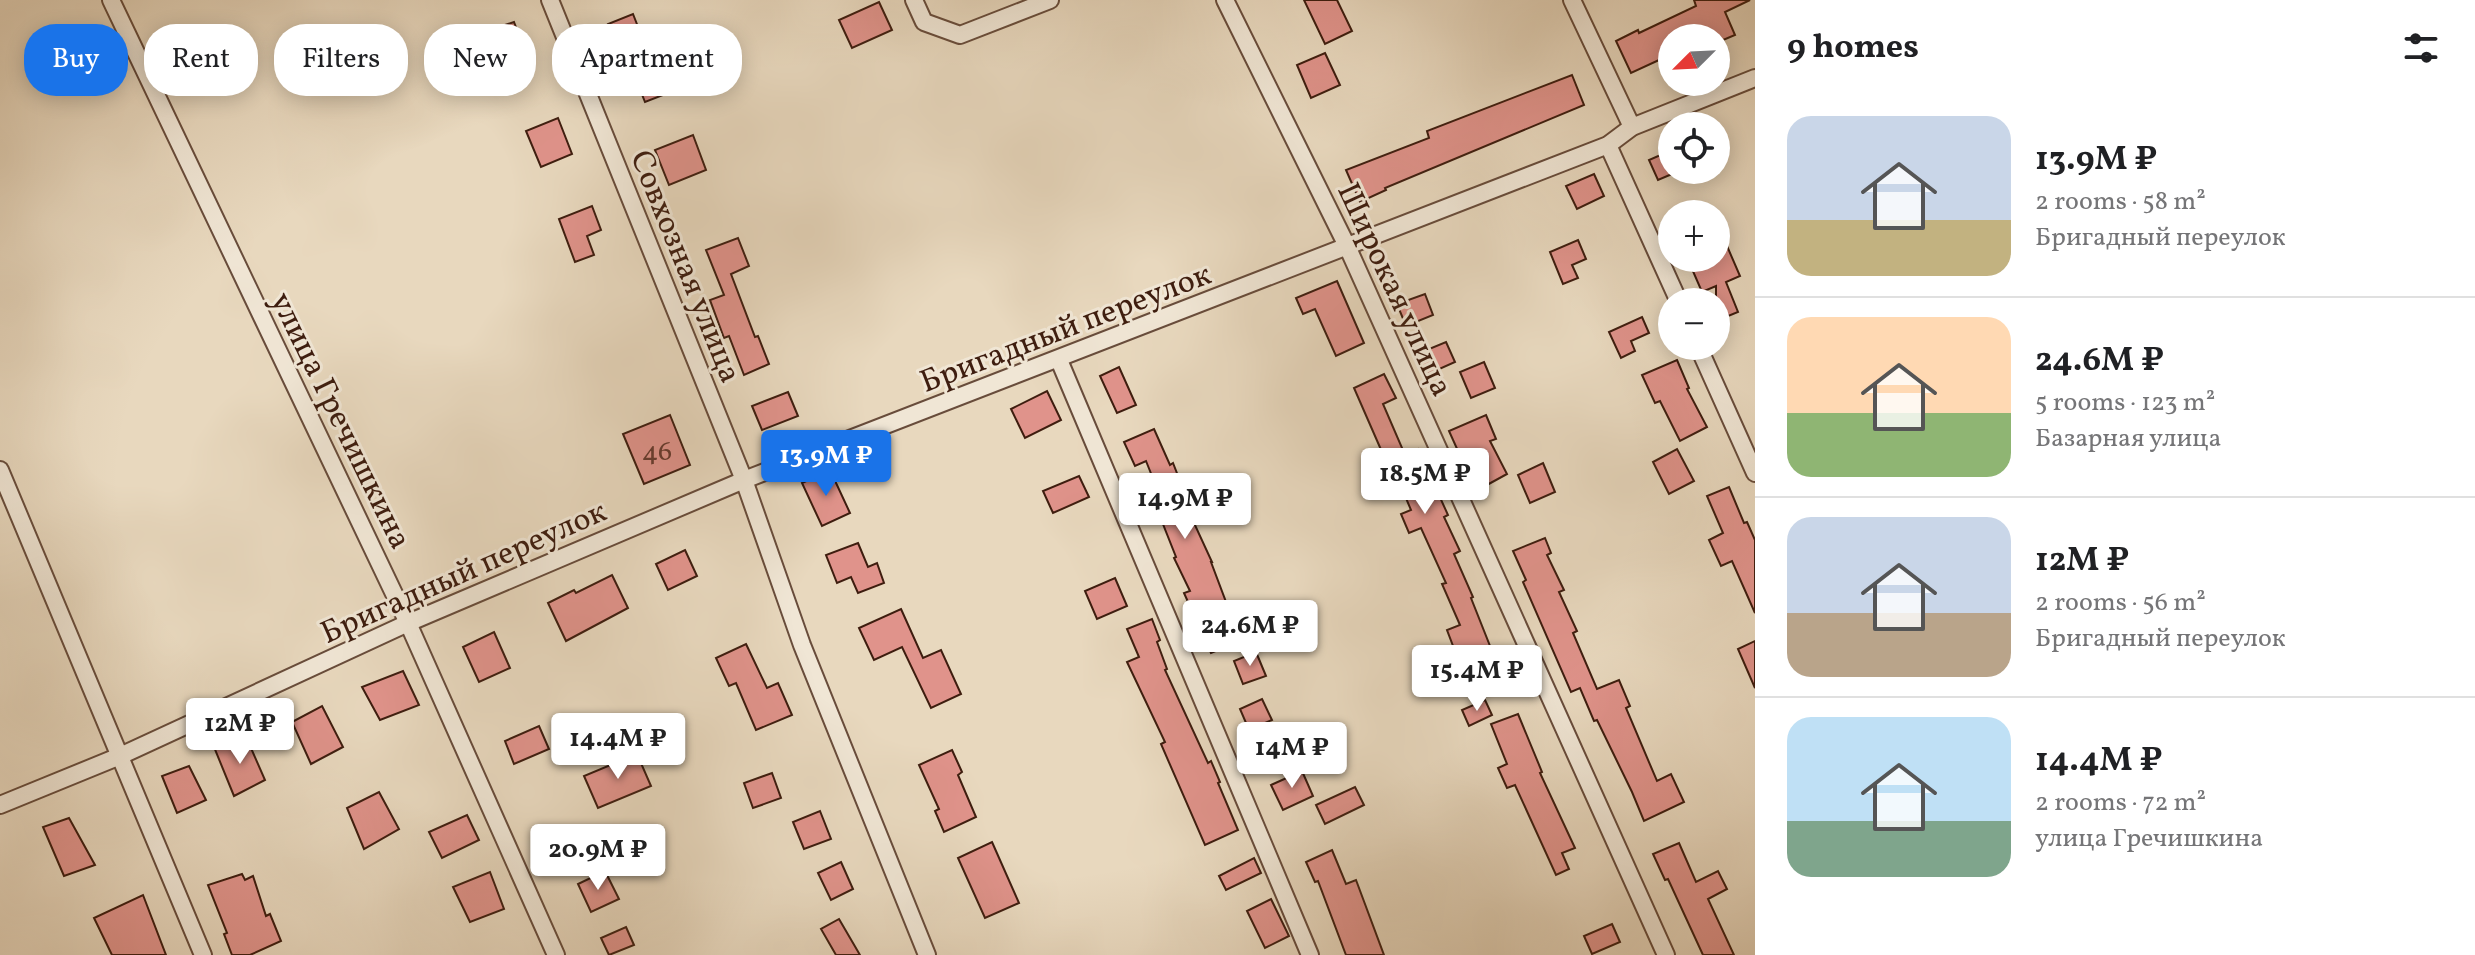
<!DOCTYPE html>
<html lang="en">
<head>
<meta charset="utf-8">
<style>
  :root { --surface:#fff; --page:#f2f2f2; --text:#202124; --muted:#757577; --line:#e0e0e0; --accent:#1a73e8 }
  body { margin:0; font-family:Vollkorn,serif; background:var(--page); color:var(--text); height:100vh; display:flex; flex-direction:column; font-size:30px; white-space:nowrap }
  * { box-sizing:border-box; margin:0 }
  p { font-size:26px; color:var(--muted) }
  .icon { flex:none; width:44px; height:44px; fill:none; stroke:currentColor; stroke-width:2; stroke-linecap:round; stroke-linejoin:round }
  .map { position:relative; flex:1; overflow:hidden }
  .panel { display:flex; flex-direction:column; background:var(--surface); width:720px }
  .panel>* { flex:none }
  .top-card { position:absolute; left:24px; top:24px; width:760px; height:72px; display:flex; gap:16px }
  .needle { width:52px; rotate:246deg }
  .controls { position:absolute; left:1658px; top:24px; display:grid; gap:16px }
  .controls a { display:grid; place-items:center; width:72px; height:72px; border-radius:50%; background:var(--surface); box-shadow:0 4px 20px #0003; font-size:40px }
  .price { position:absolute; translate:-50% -68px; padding:0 18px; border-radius:8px; background:#fff; color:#222; font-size:26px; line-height:52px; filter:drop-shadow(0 2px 4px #0008) }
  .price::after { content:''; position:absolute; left:50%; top:48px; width:24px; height:18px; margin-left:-12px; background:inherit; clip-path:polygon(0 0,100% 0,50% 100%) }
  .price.selected { background:var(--accent); color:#fff }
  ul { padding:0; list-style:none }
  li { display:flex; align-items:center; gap:24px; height:200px; padding:0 32px }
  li+li { border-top:2px solid var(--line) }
  li span { display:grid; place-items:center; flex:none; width:224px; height:160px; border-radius:24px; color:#555 }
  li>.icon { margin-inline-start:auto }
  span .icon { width:96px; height:96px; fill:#fffc; stroke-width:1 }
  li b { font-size:34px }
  h2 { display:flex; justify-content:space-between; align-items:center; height:96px; padding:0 32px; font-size:34px }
  .tag { padding:0 28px; border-radius:32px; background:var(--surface); box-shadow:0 4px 20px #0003; font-size:28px; line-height:72px }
  .tag.selected { background:var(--accent); color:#fff }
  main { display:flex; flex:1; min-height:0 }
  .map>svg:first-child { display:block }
  .building { fill:#e0938b; stroke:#3e1d0f; stroke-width:2 }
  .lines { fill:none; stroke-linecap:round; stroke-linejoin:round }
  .street-casing { stroke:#684c3b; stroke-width:20 }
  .street { stroke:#f0e6d5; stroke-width:16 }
  .labels { text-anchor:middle; stroke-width:6; stroke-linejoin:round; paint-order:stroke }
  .number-label { font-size:28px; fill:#663a2e }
  .street-label { font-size:32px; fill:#3e1d0f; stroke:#f0e6d5 }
</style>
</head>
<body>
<main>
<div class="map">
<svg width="1755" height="955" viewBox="0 0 1755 955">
  <rect width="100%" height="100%" fill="#e8d8be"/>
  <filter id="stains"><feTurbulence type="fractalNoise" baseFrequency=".0025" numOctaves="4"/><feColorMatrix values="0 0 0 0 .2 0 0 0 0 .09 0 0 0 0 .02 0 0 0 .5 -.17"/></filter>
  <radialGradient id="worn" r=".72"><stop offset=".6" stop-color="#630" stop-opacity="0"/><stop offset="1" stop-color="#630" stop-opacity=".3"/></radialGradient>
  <g class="building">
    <path d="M1304,0h33l15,31 -27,13z"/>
    <path d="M1694,0h56l-25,12 10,23 -19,8v-5h-44v16l-41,19 -15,-32 22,-11 1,3 57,-27z"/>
    <path d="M879,2l13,28 -40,18 -13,-28z"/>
    <path d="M633,14l18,46 12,-5 13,35 -31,12 -23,-58 -6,3 -8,-23z"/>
    <path d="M514,22l7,18 -22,7 -6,-18z"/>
    <path d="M1325,53l15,32 -29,13 -14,-33z"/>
    <path d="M1572,75l12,30 -199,83 1,2 -26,12 -14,-32 83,-32 -2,-7z"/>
    <path d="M558,118l14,36 -31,13 -15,-36z"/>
    <path d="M693,135l13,35 -37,15 -14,-35z"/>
    <path d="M1672,150v24l-14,6 -9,-20z"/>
    <path d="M1594,174l10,22 -27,13 -11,-23z"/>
    <path d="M592,206l9,24 -14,6 7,19 -19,7 -16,-43z"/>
    <path d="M738,238l11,28 -18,8 24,63 3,-1 11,28 -25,11 -15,-39 -5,2 -14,-38 14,-5 -18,-45z"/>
    <path d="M1578,240l8,19 -14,6 6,13 -15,6 -13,-32z"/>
    <path d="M1727,246l13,30 -14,6 12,30 -22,9v-35l-14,6 -13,-30 11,-4h16v-7z"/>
    <path d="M1337,281l27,62 -28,13 -21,-47 -12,5 -7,-16z"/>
    <path d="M1425,294l8,21 -27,11 -9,-22z"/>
    <path d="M1642,317l7,16 -18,8 4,10 -14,7 -12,-26z"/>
    <path d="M1446,342l9,20 -29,13 -9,-21z"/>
    <path d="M1677,360l12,28 -2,1 20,38 -27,14 -20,-40 -5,2 -13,-28z"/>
    <path d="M1484,362l11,26 -24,10 -11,-26z"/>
    <path d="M1119,367l17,38 -19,8 -17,-37z"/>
    <path d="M1384,374l12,24 -13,6 22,51 13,-6 30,66 -4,2 16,34 -6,3 19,43 -2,1 19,48 -32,13 -11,-29 13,-5 -18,-41 4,-1 -25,-55 -12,5 -8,-19 10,-4 -25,-59 -4,1 -28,-64z"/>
    <path d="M1047,391l14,29 -36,18 -14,-29z"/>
    <path d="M788,392l10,24 -36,14 -10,-24z"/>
    <path d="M670,415l20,50 -46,19 -21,-50z"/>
    <path d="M1486,415l10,24 -6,2 17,33 -31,17 -27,-60z"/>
    <path d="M1154,429l16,36 3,-2 23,59 -2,1 18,39h-1l15,40 -9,3 16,39 -22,9 -27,-60 6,-2 -16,-33 2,-1 -17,-43 7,-3 -20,-50 -11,5 -11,-24z"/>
    <path d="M1677,449l17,32 -25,13 -16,-32z"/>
    <path d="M1543,463l12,29 -25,11 -12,-28z"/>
    <path d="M830,470l20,43 -28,13 -20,-43z"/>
    <path d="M1079,476l10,21 -36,16 -10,-22z"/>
    <path d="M1729,487l15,36 3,-1 8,18v73l-23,-52 -11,5 -12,-26 14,-7 -16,-37z"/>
    <path d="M1545,538l6,15 -4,2 17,35 -5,2 18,39 -4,2 24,56 22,-9 11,26 -4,2 31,73 14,-7 13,28 -40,19 -12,-29 -35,-72 -3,1 -14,-33 -9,4 -48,-110 3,-2 -13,-29z"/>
    <path d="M858,543l10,24 9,-4 7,20 -26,10 -7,-16 -14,6 -11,-28z"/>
    <path d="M685,550l12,26 -29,14 -12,-26z"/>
    <path d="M612,575l16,33 -62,33 -18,-38 26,-13 2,3z"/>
    <path d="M1115,578l12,28 -30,13 -12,-28z"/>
    <path d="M901,609l22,49 18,-8 20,44 -30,14 -29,-61 -28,13 -15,-32z"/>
    <path d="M1152,619l8,21 -3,2 10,27 -2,1 43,93 3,-2 9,21 -2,1 20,47 -33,15 -44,-101 4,-2 -38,-80 12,-5 -12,-28z"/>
    <path d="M494,632l16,36 -31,14 -16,-35z"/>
    <path d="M1755,641v47l-17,-39z"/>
    <path d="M746,644l21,44 11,-5 14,32 -36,15 -20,-47 -7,3 -13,-28z"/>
    <path d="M1256,652l10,24 -23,8 -9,-23z"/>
    <path d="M403,671l16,34 -39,15 -18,-33z"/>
    <path d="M1262,699l10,21 -23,10 -9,-21z"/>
    <path d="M1485,700l7,15 -23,11 -7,-16z"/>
    <path d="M322,706l21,41 -32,17 -19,-42z"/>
    <path d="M1518,714l24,58 -2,1 35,75 -13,5 7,16 -13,6 -41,-90 -8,3 -9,-20 9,-4 -16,-40z"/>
    <path d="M1297,724l11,25 -25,11 -11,-25z"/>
    <path d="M539,726l10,23 -35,15 -9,-23z"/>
    <path d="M247,739l18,41 -31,16 -20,-49z"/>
    <path d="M952,750l10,22 -4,3 18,42 -32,15 -9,-21 4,-2 -20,-44z"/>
    <path d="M637,754l14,32 -53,22 -14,-32z"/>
    <path d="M189,766l17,34 -29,13 -15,-37z"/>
    <path d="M1302,771l11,25 -30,14 -12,-25z"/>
    <path d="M772,773l9,25 -28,10 -9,-25z"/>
    <path d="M1355,787l9,18 -39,19 -9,-19z"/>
    <path d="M379,792l20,37 -35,20 -17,-41z"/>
    <path d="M820,811l11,28 -27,10 -11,-27z"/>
    <path d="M467,815l12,25 -37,18 -13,-26z"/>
    <path d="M69,818l26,47 -31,11 -21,-49z"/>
    <path d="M992,842l27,61 -34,15 -27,-60z"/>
    <path d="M1679,843l17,39 22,-11 9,18 -19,10 26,56h-31l-35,-76 -3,1 -12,-26z"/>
    <path d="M1332,850l14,34 10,-4 28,75h-38l-28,-74 -3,1 -9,-20z"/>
    <path d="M1254,858l7,15 -35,17 -7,-14z"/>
    <path d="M841,862l12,27 -22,11 -13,-27z"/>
    <path d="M605,871l14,28 -28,13 -13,-28z"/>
    <path d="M490,872l14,37 -34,13 -17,-35z"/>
    <path d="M242,874l3,6 8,-4 13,40 4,-2 11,27 -31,14h-18l-8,-21 3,-1 -19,-48z"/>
    <path d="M143,895l23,60h-54l-18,-37z"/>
    <path d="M1271,899l18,37 -24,12 -18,-37z"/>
    <path d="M839,919l21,36h-24l-15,-26z"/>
    <path d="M1612,924l8,18 -28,12 -8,-18z"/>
    <path d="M626,927l8,18 -25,10 -8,-17z"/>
  </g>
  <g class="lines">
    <g class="street-casing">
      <g id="street">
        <path d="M111,0l297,623 148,332"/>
        <path d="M550,0l194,480 58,165 125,310"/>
        <path d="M914,0l10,22 36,13 90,-35"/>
        <path d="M1225,0l122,246 319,709"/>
        <path d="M1572,0l60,127"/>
        <path d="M1608,145l71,157"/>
        <path d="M1698,346l57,127"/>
        <path d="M1059,360l251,595"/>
        <path d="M0,470l203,485"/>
        <path d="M0,805l120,-49 288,-133 336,-143 864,-335 24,-18 123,-49"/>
      </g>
    </g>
    <use href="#street" class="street"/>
  </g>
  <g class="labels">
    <g class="number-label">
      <text x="657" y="460">46</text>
    </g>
    <g class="street-label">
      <text transform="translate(687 266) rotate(68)" y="11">Совхозная улица</text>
      <text transform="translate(1396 289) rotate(65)" y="11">Широкая улица</text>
      <text transform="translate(1065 327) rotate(-21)" y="11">Бригадный переулок</text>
      <text transform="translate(342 420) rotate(64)" y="11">улица Гречишкина</text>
      <text transform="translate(463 571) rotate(-24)" y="11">Бригадный переулок</text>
    </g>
  </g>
  <rect width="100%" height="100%" filter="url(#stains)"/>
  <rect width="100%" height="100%" fill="url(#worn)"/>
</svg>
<div class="controls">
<a><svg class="needle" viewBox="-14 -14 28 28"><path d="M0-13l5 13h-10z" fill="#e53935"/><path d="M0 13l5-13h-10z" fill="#757577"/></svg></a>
<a><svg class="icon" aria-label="locate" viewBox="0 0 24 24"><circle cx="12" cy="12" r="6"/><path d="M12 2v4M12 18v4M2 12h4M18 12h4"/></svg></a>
<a>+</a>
<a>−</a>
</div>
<b class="price selected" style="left:826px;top:498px">13.9M ₽</b>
<b class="price" style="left:1425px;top:516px">18.5M ₽</b>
<b class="price" style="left:1185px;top:541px">14.9M ₽</b>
<b class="price" style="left:1250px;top:668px">24.6M ₽</b>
<b class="price" style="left:1477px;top:713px">15.4M ₽</b>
<b class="price" style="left:240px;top:766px">12M ₽</b>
<b class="price" style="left:618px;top:781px">14.4M ₽</b>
<b class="price" style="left:1292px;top:790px">14M ₽</b>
<b class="price" style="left:598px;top:892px">20.9M ₽</b>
<div class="top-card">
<a class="tag selected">Buy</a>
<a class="tag">Rent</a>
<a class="tag">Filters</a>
<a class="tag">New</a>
<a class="tag">Apartment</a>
</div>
</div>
<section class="panel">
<h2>9 homes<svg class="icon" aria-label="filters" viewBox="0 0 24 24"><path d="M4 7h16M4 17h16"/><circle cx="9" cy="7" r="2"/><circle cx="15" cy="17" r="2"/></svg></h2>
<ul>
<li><span style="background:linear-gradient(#c9d6e8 65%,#c2b280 0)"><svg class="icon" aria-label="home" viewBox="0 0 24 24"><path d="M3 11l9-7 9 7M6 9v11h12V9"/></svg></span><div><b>13.9M ₽</b><p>2 rooms · 58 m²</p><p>Бригадный переулок</p></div></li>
<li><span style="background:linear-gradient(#ffd9b3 60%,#8fb573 0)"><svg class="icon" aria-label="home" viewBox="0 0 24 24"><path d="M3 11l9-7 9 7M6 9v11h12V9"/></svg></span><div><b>24.6M ₽</b><p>5 rooms · 123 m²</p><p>Базарная улица</p></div></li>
<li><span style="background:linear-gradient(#c9d6e8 60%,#b9a48a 0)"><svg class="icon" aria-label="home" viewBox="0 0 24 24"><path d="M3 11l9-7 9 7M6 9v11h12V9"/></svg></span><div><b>12M ₽</b><p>2 rooms · 56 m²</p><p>Бригадный переулок</p></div></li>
<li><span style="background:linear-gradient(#bfe0f5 65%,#7fa58c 0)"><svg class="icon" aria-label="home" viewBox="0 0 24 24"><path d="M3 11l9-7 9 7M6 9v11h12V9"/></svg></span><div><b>14.4M ₽</b><p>2 rooms · 72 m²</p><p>улица Гречишкина</p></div></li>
</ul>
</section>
</main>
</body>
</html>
